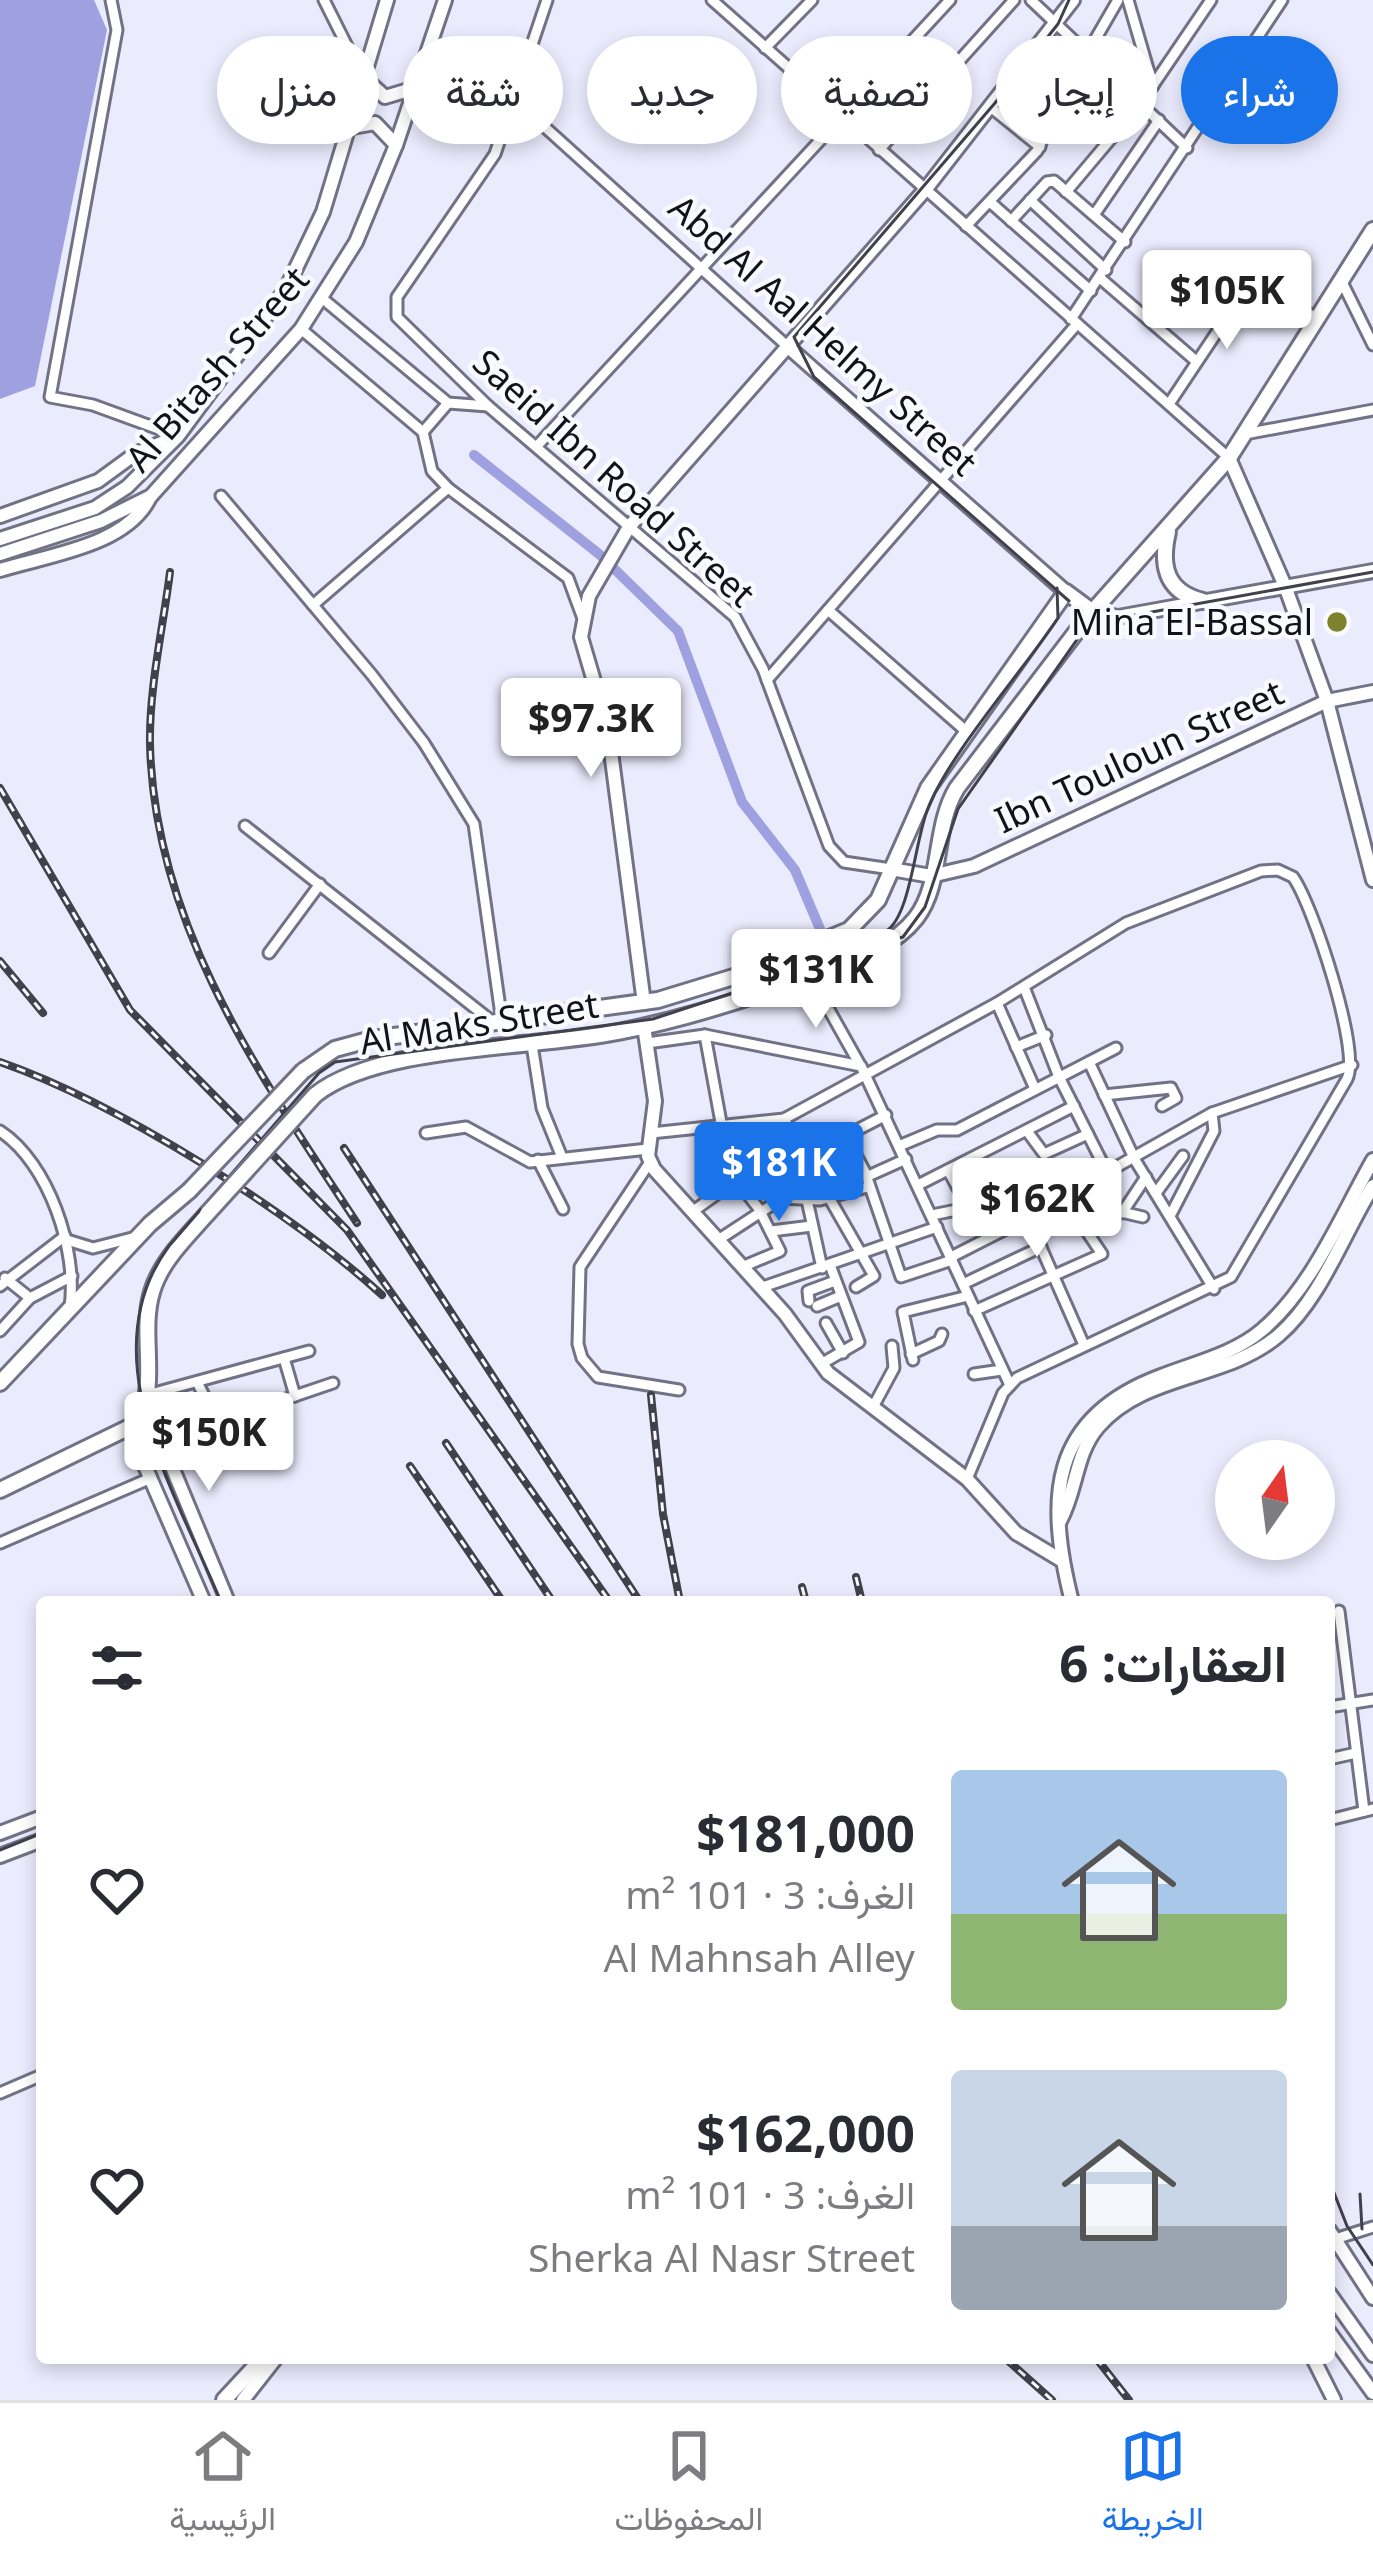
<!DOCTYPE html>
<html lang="ar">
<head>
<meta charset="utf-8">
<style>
  :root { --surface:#fff; --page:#f7f7f7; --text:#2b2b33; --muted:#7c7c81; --line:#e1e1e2; --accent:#1a73e8 }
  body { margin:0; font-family:"Noto Sans",Vazirmatn,sans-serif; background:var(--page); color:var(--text); direction:rtl; height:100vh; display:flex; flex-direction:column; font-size:45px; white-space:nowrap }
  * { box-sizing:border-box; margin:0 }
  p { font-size:39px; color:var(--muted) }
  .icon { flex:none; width:66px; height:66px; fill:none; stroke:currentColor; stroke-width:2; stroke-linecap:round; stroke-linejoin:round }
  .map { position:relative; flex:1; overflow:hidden; direction:ltr }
  .sheet { position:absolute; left:36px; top:1596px; width:1299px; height:768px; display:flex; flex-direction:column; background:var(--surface); border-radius:12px; box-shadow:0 6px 18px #0003; direction:rtl }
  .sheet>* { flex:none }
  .top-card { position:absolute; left:36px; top:36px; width:1302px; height:108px; direction:rtl; display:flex; gap:24px }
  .needle { width:78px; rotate:14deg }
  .buttons { position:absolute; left:1215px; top:1440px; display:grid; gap:24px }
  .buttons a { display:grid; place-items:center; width:120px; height:120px; border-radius:50%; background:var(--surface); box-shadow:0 6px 18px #0003; font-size:60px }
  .price { position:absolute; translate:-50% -102px; padding:0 27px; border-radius:12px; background:#fff; color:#222; font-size:39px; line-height:78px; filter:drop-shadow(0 3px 6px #0008) }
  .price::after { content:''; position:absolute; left:50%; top:72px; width:36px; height:27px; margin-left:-18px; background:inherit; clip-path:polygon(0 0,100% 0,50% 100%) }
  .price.on { background:var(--accent); color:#fff }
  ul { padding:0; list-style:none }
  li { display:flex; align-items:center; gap:36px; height:300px; padding:0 48px }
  li span { display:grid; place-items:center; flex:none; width:336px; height:240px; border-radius:12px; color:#555 }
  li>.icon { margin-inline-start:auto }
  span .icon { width:144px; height:144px; fill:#fffc; stroke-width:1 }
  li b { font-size:51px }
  h2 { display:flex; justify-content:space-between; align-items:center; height:144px; padding:0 48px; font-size:51px }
  .chip { padding:0 42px; border-radius:54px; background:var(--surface); box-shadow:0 6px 18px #0003; font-size:42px; line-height:108px }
  .chip.on { background:var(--accent); color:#fff }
  .tabs { display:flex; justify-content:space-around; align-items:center; height:168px; border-top:3px solid var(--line); background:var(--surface); font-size:33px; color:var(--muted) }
  .tabs a { display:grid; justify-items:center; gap:6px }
  .tabs .on { color:var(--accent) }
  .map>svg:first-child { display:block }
  .water { fill:#9fa0df }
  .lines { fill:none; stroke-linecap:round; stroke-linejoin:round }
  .canal { stroke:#9fa0df; stroke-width:10 }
  .street-casing { stroke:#717285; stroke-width:15 }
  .secondary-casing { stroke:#717285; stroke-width:18 }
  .primary-casing { stroke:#717285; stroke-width:20 }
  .street { stroke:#fff; stroke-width:9 }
  .secondary { stroke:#fff; stroke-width:12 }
  .primary { stroke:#fff; stroke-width:14 }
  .tram { stroke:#41414c; stroke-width:3 }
  .rail-casing { stroke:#41414c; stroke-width:8 }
  .rail { stroke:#f9fafe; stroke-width:3; stroke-dasharray:9; stroke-linecap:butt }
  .primary-bridge-casing { stroke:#717285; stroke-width:20; stroke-linecap:butt }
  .primary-bridge { stroke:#fff; stroke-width:14 }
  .poi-dot { fill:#7e822c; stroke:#f9fafe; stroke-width:4.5 }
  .labels { text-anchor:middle; stroke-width:9; stroke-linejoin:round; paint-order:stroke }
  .street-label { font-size:36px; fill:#12121a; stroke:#f9fafe }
  .poi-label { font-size:36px; fill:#12121a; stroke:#f9fafe; text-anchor:end }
</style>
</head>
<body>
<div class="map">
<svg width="1373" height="2400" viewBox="0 0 1373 2400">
  <rect width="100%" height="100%" fill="#eaebfd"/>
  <path class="water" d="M0,0h94l13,30 -72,356 -35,13z"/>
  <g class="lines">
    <path class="canal" d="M474,455l125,99 79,77 64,171 53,68 50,118"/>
    <g class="street-casing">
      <g id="street">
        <path d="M111,0l6,30 -67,367 43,8 85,31"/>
        <path d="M324,0l38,76"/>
        <path d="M547,0l-52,154 -98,143v20l91,89 247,211 28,52 66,177 15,16 47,7"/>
        <path d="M712,0l517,458"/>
        <path d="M1031,0l156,148"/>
        <path d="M1128,0l25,86"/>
        <path d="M765,48l47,-48"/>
        <path d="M1088,52l30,-52"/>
        <path d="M516,101l270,244"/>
        <path d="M993,109l47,38"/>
        <path d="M879,150l135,-150"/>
        <path d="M1066,192l75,-89 70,-103"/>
        <path d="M1030,200l76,70"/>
        <path d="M990,202l101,89"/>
        <path d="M1094,215l65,-95"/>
        <path d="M1011,221l36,-39 7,-1 71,61"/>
        <path d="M966,226l71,-75 11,-23 53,-64"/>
        <path d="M1100,278l96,83"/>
        <path d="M1341,280l32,65"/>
        <path d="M323,299l125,104 40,3"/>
        <path d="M1071,319l211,-319"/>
        <path d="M301,329l122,103 9,39 16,17 120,90 14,38"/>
        <path d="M1169,404l84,-126 63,40"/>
        <path d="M423,432l25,-29"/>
        <path d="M1245,434l128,-24"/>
        <path d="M537,446l413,-446"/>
        <path d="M221,496l151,179 52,68 50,81 28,198"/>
        <path d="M313,605l135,-117"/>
        <path d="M828,610l139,122"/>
        <path d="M767,680l310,-356"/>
        <path d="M245,826l249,197"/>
        <path d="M269,953l51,-69"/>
        <path d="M810,976l50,89"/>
        <path d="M1024,987l35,90 49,97"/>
        <path d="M997,1003l38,86"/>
        <path d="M705,1035l17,93"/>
        <path d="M647,1043l58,-8 156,31 149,319"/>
        <path d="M532,1045l10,63 19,47"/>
        <path d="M1016,1047l30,-12"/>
        <path d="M1089,1062l46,98 79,129"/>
        <path d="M1104,1095l67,-7 5,10 -14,8"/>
        <path d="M784,1119l90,157 -18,11"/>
        <path d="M730,1127l-6,37 35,45 21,42 -38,16"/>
        <path d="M0,1131c49,32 78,120 70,176"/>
        <path d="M1027,1131l17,23 44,-20"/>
        <path d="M426,1133l40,-6 64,35 118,-13"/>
        <path d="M651,1133l133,-14 213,-116 129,-80 135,-52 17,-1 15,7c20,28 68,174 54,202l-116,198 -214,101 -14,15 -36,86"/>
        <path d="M846,1136l19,36 36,105 51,-17"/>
        <path d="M899,1146l38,-16h20l159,-82"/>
        <path d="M805,1157l81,-42"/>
        <path d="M538,1160l25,49"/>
        <path d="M650,1162l-70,105 -2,77 4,14 16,19 81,13"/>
        <path d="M948,1170l20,37"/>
        <path d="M866,1177l40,-18"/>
        <path d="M918,1185l156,-79"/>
        <path d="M1156,1193l27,-37"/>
        <path d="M781,1198l39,2 47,-13"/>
        <path d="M807,1200l15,68"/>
        <path d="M692,1212l43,-31"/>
        <path d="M1122,1213l24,-36"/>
        <path d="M932,1215l154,-31 126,-71 140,-48"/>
        <path d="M1170,1216l44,-85 -2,-18"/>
        <path d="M1028,1218l56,127"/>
        <path d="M771,1231l41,-5"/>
        <path d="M67,1240l26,8 39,-10"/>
        <path d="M718,1240l98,-64"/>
        <path d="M951,1257l114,-58 14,-13 38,25 26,6"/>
        <path d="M5,1278l25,20"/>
        <path d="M963,1284l78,-37"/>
        <path d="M0,1286l65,-50"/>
        <path d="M760,1288l177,-61"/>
        <path d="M809,1301l-1,-10 27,-10"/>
        <path d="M817,1306l24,-10"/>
        <path d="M974,1311l128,-57 -37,-55"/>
        <path d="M826,1323l17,30"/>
        <path d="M0,1331l30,-33 42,-22"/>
        <path d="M911,1354l28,-13 3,-7"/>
        <path d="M284,1358l11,38"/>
        <path d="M913,1360l-10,-48 65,-16"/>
        <path d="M821,1364l38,-22 -29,-77"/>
        <path d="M974,1374l28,-4"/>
        <path d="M197,1382l31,60"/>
        <path d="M147,1395l162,-44"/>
        <path d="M873,1407l21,-39 -2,-22"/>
        <path d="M218,1422l115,-39"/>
        <path d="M0,1543l151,-65"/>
        <path d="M1339,1611l25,200"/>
        <path d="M1329,1707l44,-7"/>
        <path d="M1329,1759l27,-6"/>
        <path d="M1329,1820l44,-11"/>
        <path d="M0,2093l42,-18"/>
        <path d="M1335,2239l38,-12"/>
      </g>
    </g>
    <g class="secondary-casing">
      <g id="secondary">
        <path d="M362,76l23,21 30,-9"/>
        <path d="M347,128l28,-5 21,22"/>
        <path d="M786,345l280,247"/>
        <path d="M1229,458l56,128 42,115 46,179"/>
        <path d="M0,516l98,-35 37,-27 36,-15"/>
        <path d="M0,539l95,-31 32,-21 51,-51 108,-147 37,-77 64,-212"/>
        <path d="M0,554l101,-33 50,-25 150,-167 55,-87 40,-97 49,-145"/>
        <path d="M0,570c48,-15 127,-24 150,-73"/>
        <path d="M1093,612l25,5 255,-46"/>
        <path d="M891,869l40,7 43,-10 353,-165 46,-9"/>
        <path d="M644,1003l-36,-274 -27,-92 8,-41 40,-69 296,-337 148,-190"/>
        <path d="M644,1026l11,75 -7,55 6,13 131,145 43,59 139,106 49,54 45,27"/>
        <path d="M146,1404l82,198"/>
        <path d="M129,1429l75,173"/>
        <path d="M1060,1521c17,-31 15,-67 38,-94 46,-54 129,-47 181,-92 42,-36 65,-103 94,-149"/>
        <path d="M1072,1602c-26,-103 -24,-184 89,-226 33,-13 73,-22 101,-46 50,-42 79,-114 111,-170"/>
        <path d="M0,1833l42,-16"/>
        <path d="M0,1856l42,-16"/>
        <path d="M1329,2230l44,68"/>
        <path d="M1329,2293l44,62"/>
        <path d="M1329,2332l44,61"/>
        <path d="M1313,2358l21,42"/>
        <path d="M243,2400l33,-42"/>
      </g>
    </g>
    <g class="primary-casing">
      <g id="primary">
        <path d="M1168,532c-8,34 -2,60 35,69"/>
        <path d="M303,1071l32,-22 37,-10 286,-39 82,-25 109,-45 29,-30 50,-112 138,-196 27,20"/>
        <path d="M315,1095c64,-51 219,-46 303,-63 67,-13 130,-33 194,-57 36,-14 79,-25 104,-57 27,-35 17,-91 41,-130l129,-169 143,-161 144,-228"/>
        <path d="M0,1383l150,-159 39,-33"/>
        <path d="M0,1490l136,-66c24,-37 3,-89 16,-132 9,-31 34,-54 55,-78"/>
        <path d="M224,2400l39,-42"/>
      </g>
    </g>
    <use href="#street" class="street"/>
    <use href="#secondary" class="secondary"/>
    <use href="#primary" class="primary"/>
    <g class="tram">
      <path d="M1069,0l-11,24 -63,79 -201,234 20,40 255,224"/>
      <path d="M886,931c24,-14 29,-89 41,-120 20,-55 96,-140 131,-193l-1,-30"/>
      <path d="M221,1602c-44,-107 -133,-247 -52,-356l150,-173 16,-11 318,-43 250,-82 22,-30 33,-98 125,-178 19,-10 271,-49"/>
      <path d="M0,1850l42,-17"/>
      <path d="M1329,2180l18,46 26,39"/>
      <path d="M1360,2194l2,35"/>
    </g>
    <g class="rail-casing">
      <g id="rail">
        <path d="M170,572c-7,56 -21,116 -20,172 4,182 111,333 207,479"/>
        <path d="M0,788l130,222 217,220 263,372"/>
        <path d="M0,961l43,52"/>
        <path d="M0,1062c116,40 291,150 382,233"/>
        <path d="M344,1148l296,454"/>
        <path d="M651,1395l12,119 17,88"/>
        <path d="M446,1443l107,159"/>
        <path d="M410,1466l93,136"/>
        <path d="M856,1577l6,25"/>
        <path d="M802,1587l4,15"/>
        <path d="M1005,2358l47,42"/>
        <path d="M1096,2358l33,42"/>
      </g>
    </g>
    <use href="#rail" class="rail"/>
    <g class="primary-bridge-casing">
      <g id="primary-bridge">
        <path d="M189,1191l114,-120"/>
        <path d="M207,1214l108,-119"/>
      </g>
    </g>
    <use href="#primary-bridge" class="primary-bridge"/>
  </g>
  <circle class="poi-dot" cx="1337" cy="622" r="12"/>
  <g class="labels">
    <g class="street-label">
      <text transform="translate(823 335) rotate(42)" y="13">Abd Al Aal Helmy Street</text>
      <text transform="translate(217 369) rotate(-49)" y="13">Al Bitash Street</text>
      <text transform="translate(614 478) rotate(42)" y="13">Saeid Ibn Road Street</text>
      <text transform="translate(1139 756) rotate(-25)" y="13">Ibn Touloun Street</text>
      <text transform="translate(479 1023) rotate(-9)" y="13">Al Maks Street</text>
    </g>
    <g class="poi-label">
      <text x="1313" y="635">Mina El-Bassal</text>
    </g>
  </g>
</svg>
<div class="buttons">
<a><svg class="needle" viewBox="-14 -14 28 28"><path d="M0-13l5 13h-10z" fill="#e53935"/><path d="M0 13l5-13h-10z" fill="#7c7c81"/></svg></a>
</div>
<b class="price" style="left:1227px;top:352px">$105K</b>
<b class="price" style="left:591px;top:780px">$97.3K</b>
<b class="price" style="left:816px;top:1031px">$131K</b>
<b class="price on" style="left:779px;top:1224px">$181K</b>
<b class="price" style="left:1037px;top:1260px">$162K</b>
<b class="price" style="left:209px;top:1494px">$150K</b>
<div class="top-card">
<a class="chip on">شراء</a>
<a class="chip">إيجار</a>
<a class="chip">تصفية</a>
<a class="chip">جديد</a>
<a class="chip">شقة</a>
<a class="chip">منزل</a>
</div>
<section class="sheet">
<h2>العقارات: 6<svg class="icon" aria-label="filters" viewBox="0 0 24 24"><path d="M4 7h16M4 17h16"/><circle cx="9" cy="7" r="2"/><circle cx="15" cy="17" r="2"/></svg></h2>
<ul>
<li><span style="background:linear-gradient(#a9c7e8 60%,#8fb573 0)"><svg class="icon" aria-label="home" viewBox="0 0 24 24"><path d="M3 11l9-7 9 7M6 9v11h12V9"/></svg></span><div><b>$181,000</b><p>الغرف: 3 · 101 m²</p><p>Al Mahnsah Alley</p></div><svg class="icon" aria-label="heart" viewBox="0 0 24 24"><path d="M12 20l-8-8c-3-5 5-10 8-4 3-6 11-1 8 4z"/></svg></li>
<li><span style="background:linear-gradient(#c9d6e8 65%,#9aa5b1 0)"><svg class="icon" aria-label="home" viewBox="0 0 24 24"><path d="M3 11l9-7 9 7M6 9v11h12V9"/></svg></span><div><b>$162,000</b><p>الغرف: 3 · 101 m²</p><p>Sherka Al Nasr Street</p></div><svg class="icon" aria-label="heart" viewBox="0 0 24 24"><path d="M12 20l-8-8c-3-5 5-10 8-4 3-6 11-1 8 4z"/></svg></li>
</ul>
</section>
</div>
<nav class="tabs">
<a class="on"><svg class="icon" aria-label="map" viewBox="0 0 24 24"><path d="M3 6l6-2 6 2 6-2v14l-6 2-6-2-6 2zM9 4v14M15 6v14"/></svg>الخريطة</a>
<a><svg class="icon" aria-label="saved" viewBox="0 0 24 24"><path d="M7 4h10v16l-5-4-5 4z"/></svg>المحفوظات</a>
<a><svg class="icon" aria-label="home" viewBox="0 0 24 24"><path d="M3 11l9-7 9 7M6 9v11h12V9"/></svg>الرئيسية</a>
</nav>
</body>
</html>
